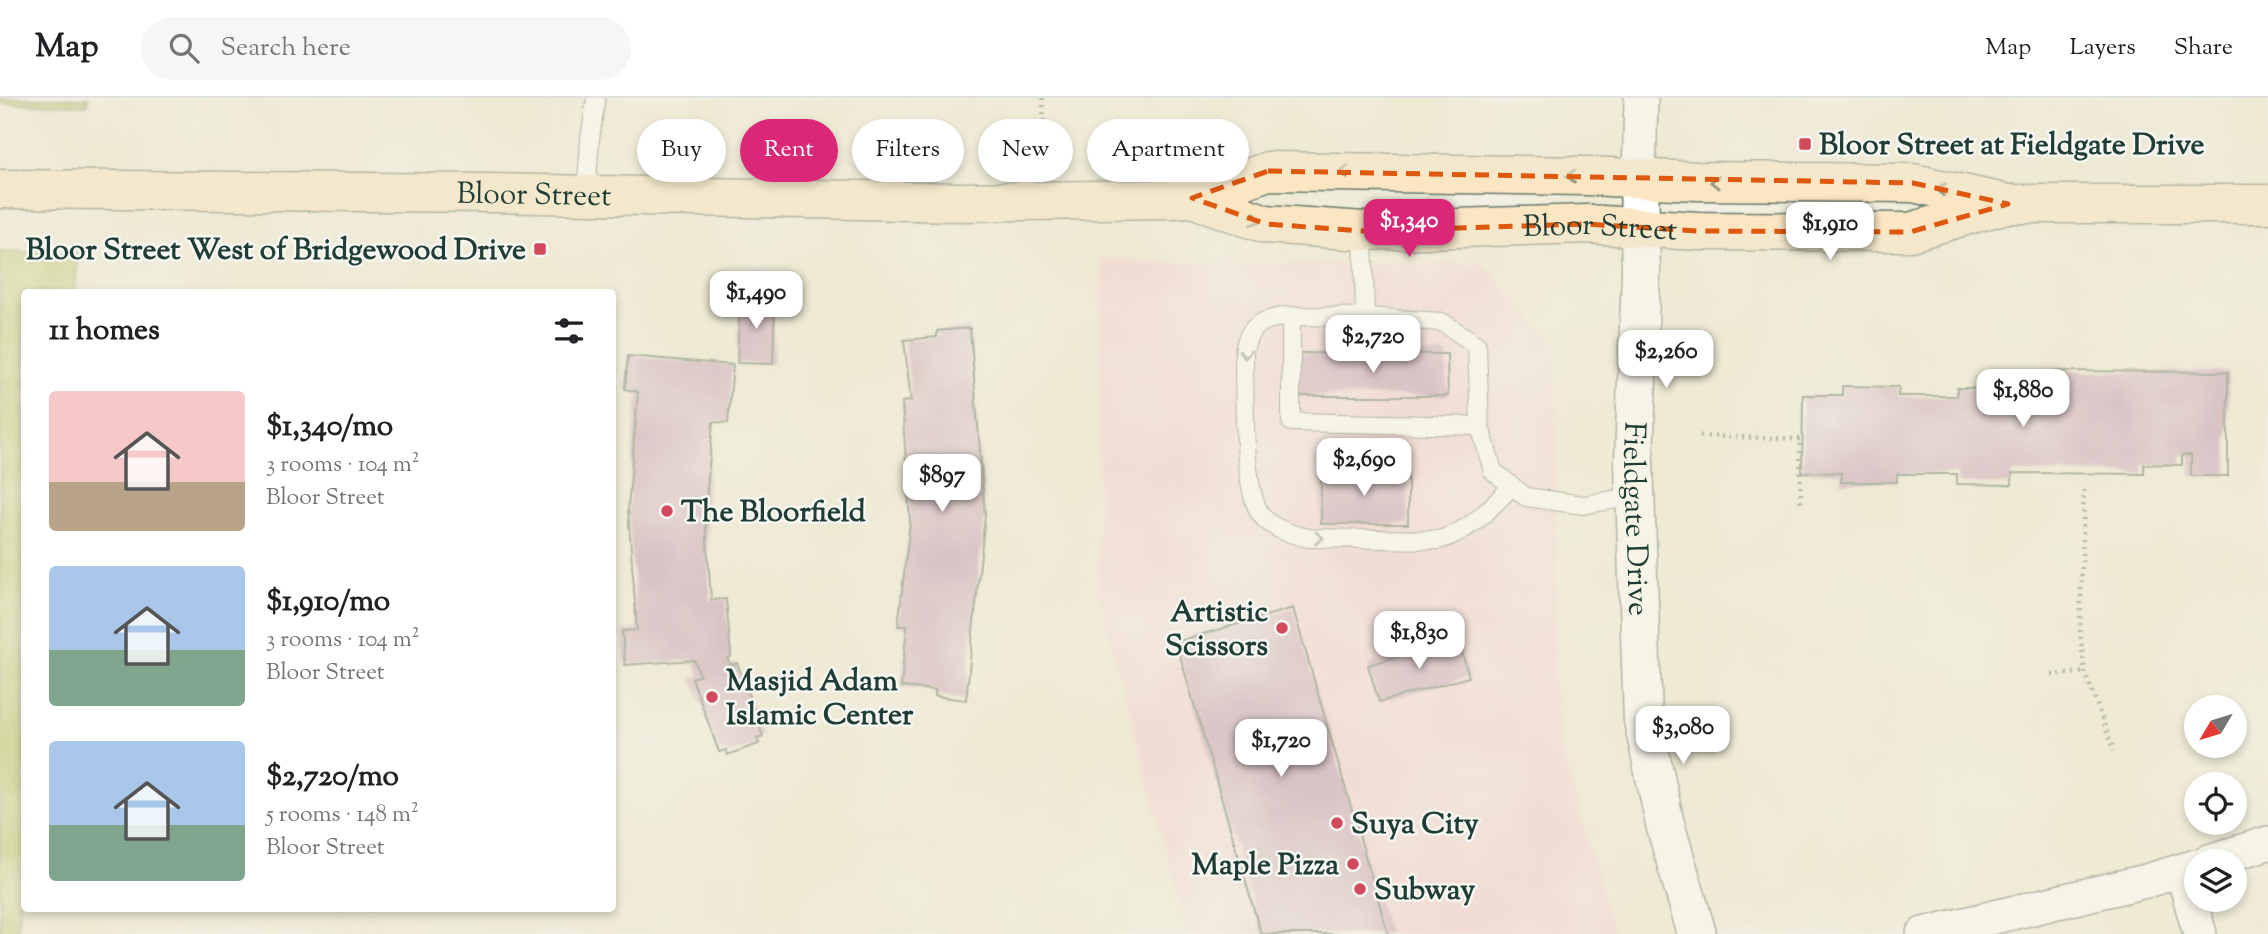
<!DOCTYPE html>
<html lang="en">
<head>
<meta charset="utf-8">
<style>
  :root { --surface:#fff; --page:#f6f6f6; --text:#202124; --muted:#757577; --line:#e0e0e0; --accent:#db2777 }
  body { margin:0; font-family:"Sorts Mill Goudy",serif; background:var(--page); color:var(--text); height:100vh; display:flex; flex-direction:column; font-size:26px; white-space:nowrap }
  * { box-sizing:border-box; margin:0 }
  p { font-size:23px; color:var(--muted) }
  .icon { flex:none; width:38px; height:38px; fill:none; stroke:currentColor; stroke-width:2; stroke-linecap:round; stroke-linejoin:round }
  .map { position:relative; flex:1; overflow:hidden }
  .details { position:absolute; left:21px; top:191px; width:595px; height:623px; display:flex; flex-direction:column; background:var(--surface); border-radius:7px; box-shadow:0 4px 10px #0003 }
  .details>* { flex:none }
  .top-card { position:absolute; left:637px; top:21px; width:665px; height:63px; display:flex; gap:14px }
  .needle { width:46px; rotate:232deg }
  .fabs { position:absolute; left:2184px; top:597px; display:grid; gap:14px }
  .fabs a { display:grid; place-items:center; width:63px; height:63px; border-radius:50%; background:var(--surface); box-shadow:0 4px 10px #0003; font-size:35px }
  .price { position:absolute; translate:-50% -60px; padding:0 16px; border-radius:14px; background:#fff; color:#222; font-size:23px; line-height:46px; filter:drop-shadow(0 2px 4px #0008) }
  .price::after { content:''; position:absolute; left:50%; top:42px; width:21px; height:16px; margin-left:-10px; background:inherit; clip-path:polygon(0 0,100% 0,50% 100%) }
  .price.on { background:var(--accent); color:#fff }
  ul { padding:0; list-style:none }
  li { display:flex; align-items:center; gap:21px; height:175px; padding:0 28px }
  li span { display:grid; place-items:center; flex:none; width:196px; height:140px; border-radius:7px; color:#555 }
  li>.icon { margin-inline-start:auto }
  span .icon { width:84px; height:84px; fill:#fffc; stroke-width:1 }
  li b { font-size:30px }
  h2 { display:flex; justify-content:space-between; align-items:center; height:84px; padding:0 28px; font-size:30px }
  .pill { padding:0 24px; border-radius:32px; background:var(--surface); box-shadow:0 4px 10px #0003; font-size:24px; line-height:63px }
  .pill.on { background:var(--accent); color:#fff }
  header { display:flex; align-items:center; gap:42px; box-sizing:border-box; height:98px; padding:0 35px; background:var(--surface); border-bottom:2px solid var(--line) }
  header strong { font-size:33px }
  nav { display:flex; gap:38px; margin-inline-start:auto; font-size:24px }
  .search { width:490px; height:63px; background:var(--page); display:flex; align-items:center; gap:18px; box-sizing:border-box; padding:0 24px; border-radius:38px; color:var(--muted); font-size:26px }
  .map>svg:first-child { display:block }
  .built { fill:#f6cfd6 }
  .green { fill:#b8c466; stroke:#6c804d; stroke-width:2 }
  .building { fill:#c195b4 }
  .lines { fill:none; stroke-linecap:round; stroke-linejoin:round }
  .service-casing { stroke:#677a6c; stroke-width:20 }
  .minor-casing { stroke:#677a6c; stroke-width:36 }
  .tertiary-casing { stroke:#677a6c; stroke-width:41 }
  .secondary-casing { stroke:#677a6c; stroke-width:41 }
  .path { stroke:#677a6c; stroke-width:4.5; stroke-dasharray:2 5; stroke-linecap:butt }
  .service { stroke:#fff; stroke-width:18 }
  .minor { stroke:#fff; stroke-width:33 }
  .tertiary { stroke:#fff; stroke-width:38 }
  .secondary { stroke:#fbe6c4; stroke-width:38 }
  .oneway { stroke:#8d927c }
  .oneway2 { stroke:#8f9e9a }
  .marked { fill:none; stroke:#de580e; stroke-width:5; stroke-dasharray:14 9; stroke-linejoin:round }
  .poi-dot { fill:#d1495b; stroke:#f6f6f2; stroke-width:2.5 }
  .labels { text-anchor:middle; stroke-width:5; stroke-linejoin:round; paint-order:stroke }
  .poi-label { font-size:30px; font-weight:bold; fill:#1f3d34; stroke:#f6f6f2; text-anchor:start }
  .street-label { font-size:30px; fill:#1f3d34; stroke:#f6f6f2 }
</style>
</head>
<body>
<header>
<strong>Map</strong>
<div class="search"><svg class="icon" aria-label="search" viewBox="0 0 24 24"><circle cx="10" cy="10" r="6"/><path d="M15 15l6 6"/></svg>Search here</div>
<nav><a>Map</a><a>Layers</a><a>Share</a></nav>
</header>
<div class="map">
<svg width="2268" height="836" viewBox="0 0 2268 836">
  <rect width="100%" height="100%" fill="#f6f6f2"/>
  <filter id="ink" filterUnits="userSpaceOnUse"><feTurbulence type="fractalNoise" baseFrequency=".0143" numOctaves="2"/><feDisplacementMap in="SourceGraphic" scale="14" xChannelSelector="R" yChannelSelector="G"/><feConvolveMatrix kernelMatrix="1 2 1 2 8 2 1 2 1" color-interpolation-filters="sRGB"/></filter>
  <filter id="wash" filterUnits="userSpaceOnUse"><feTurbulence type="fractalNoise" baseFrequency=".00686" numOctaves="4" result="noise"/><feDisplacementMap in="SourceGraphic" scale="28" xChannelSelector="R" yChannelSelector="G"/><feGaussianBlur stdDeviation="1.57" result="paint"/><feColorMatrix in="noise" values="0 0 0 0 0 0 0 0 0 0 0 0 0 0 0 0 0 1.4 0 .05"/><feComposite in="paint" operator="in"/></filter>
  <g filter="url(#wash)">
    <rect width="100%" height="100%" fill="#eeead4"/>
    <path class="built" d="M1101,160l106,6 275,-1 73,79 2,204 -3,144 4,46 56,198h-426l-91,-344z"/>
    <g class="green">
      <path d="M0,0h88l-1,7 -87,-2z"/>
      <path d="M0,153l78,3 -3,38h-51v558l-7,84h-17z"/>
    </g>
    <g id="blocks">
      <g class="building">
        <path d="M740,199l35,1 -2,66 -36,-1z"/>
        <path d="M970,230l15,187 -19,185 -31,-4v-6l-34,-3 6,-61h-9l12,-104 -8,-120 9,-1 -7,-61 33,-3v-6z"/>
        <path d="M1299,255l148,1 1,42h-149z"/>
        <path d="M628,258l105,9 -5,58 -15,-1 -8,90 6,88 15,-1 5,58 -4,1 4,7 6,-2 26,73 -6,2 2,6 -32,11 -1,-5 -7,2 -27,-74 8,-3 -6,-15 -69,5 -3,-34 15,-1 -9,-120 10,-118 -13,-3z"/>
        <path d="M2048,273l180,1v104h-37v-21h-9v10l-38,-1v10l-132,-1v12l-55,-1v-10h-60v8h-56l1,-9 -40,-1 1,-77h39v-9l57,1 -1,9h59v-8h56v9l35,1z"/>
        <rect x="1321" y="375" width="87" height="51"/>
        <path d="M1293,510l95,326h-127l-85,-292z"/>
        <path d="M1458,541l11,38 -90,25 -11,-37z"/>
      </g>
    </g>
  </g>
  <g filter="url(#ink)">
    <use href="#blocks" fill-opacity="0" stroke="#677a6c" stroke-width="2"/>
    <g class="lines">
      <g class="service-casing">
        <g id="service">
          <path d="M586,98l4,-57 6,-41"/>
          <path d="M1363,133l2,86"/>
          <path d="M1291,218c-26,2 -44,8 -47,37 1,40 -2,123 14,157 9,18 33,24 50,28l130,2c32,-8 51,-31 74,-54"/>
          <path d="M1480,328l-189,-4v-106l74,1 77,5 35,23 3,81 13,45 33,26 57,8 52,-9"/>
        </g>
      </g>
      <g class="minor-casing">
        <g id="minor">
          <path d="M1639,80l2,-80"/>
          <path d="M2209,763l59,-18"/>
          <path d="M2182,773l18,63"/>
          <path d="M1923,836l223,-53 50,-15"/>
        </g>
      </g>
      <g class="tertiary-casing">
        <g id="tertiary">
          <path id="s1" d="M1639,80l2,93 -7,190 9,259 22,104 32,110"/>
        </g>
      </g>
      <g class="secondary-casing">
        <g id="secondary">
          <path id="s2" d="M0,91l492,4 469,9 209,-3 22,-1 76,-27 319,5 111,5 215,2 95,21h260"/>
          <path id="s3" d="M1192,100l74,26 97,7 223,-7 112,7 212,1 96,-28"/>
        </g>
      </g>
      <g class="path">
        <path d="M1043,0l1,38"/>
        <path d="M1700,338l100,3 1,68"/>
        <path d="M2084,392l-4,143 5,39 29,79"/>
        <path d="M2052,577l33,-3"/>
      </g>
      <use href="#service" class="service"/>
      <use href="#minor" class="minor"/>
      <use href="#tertiary" class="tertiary"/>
      <use href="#secondary" class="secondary"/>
    </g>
    <defs><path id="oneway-chevron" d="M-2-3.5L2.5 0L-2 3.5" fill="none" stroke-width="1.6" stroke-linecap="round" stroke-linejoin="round" transform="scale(1.75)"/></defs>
    <g class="oneway">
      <use href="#oneway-chevron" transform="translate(1344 74) rotate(-179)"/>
      <use href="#oneway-chevron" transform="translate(1571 78) rotate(-179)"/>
      <use href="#oneway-chevron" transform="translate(1715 84) rotate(-180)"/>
      <use href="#oneway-chevron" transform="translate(1941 91) rotate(-168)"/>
      <use href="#oneway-chevron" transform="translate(1256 122) rotate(18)"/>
    </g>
    <g class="oneway2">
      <use href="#oneway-chevron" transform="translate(1245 256) rotate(91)"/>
      <use href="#oneway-chevron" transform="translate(1319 440) rotate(2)"/>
    </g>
  </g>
  <path d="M0 0H2268V836H0ZM1268,73l645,12 95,21 -98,28 -212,-1 -112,-7 -223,7 -97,-7 -74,-26z" fill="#eeead4" fill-opacity=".55" fill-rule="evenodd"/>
  <path class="marked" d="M1268,73l645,12 95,21 -98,28 -212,-1 -112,-7 -223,7 -97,-7 -74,-26z"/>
  <g class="poi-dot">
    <rect x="1798" y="39" width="14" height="14" rx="3.5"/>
    <rect x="533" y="144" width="14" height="14" rx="3.5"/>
    <circle cx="667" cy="413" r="7"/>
    <circle cx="1282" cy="530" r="7"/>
    <circle cx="712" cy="599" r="7"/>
    <circle cx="1337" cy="725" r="7"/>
    <circle cx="1353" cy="766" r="7"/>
    <circle cx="1360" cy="791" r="7"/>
  </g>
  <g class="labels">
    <g class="poi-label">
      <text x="1819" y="56">Bloor Street at Fieldgate Drive</text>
      <text x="526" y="161" text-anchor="end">Bloor Street West of Bridgewood Drive</text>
      <text x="681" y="423">The Bloorfield</text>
      <text x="1268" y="523" text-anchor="end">Artistic<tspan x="1268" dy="34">Scissors</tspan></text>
      <text x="726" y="592">Masjid Adam<tspan x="726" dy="34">Islamic Center</tspan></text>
      <text x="1351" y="735">Suya City</text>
      <text x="1339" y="776" text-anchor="end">Maple Pizza</text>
      <text x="1374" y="801">Subway</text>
    </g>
    <g class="street-label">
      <text dy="10" stroke="none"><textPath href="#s2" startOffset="534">Bloor Street</textPath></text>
      <text dy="10" stroke="none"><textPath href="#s3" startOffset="413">Bloor Street</textPath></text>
      <text dy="10" stroke="none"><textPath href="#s1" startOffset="341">Fieldgate Drive</textPath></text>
    </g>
  </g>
</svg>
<div class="fabs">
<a><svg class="needle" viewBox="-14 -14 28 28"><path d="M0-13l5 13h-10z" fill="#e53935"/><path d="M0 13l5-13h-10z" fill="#757577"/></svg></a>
<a><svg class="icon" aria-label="locate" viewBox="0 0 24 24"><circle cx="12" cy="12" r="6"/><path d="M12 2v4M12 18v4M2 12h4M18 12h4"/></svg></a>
<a><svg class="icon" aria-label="layers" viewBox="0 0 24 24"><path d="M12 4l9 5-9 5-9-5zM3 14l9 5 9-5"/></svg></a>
</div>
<b class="price on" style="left:1409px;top:161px">$1,340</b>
<b class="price" style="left:1830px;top:164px">$1,910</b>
<b class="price" style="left:756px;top:233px">$1,490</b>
<b class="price" style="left:1373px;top:277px">$2,720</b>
<b class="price" style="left:1666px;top:292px">$2,260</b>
<b class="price" style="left:2023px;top:331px">$1,880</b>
<b class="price" style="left:1364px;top:400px">$2,690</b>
<b class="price" style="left:942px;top:416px">$897</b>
<b class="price" style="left:1419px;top:573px">$1,830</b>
<b class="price" style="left:1683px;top:668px">$3,080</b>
<b class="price" style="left:1281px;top:681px">$1,720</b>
<div class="top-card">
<a class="pill">Buy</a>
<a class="pill on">Rent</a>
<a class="pill">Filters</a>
<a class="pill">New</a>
<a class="pill">Apartment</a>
</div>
<section class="details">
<h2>11 homes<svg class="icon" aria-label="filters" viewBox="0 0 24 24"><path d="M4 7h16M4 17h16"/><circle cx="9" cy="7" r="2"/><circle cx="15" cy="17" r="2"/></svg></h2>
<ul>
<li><span style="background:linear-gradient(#f6c9c9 65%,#b9a48a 0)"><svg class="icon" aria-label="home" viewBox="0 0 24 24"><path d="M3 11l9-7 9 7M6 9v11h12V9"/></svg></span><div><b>$1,340/mo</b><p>3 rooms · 104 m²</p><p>Bloor Street</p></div></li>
<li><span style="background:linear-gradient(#a9c7e8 60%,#7fa58c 0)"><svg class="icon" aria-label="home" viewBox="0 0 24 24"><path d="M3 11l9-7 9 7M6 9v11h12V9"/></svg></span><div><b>$1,910/mo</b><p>3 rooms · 104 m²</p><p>Bloor Street</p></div></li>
<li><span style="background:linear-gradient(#a9c7e8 60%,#7fa58c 0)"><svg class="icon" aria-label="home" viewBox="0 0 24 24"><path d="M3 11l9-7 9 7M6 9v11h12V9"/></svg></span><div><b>$2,720/mo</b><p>5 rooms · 148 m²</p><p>Bloor Street</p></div></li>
</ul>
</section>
</div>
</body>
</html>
